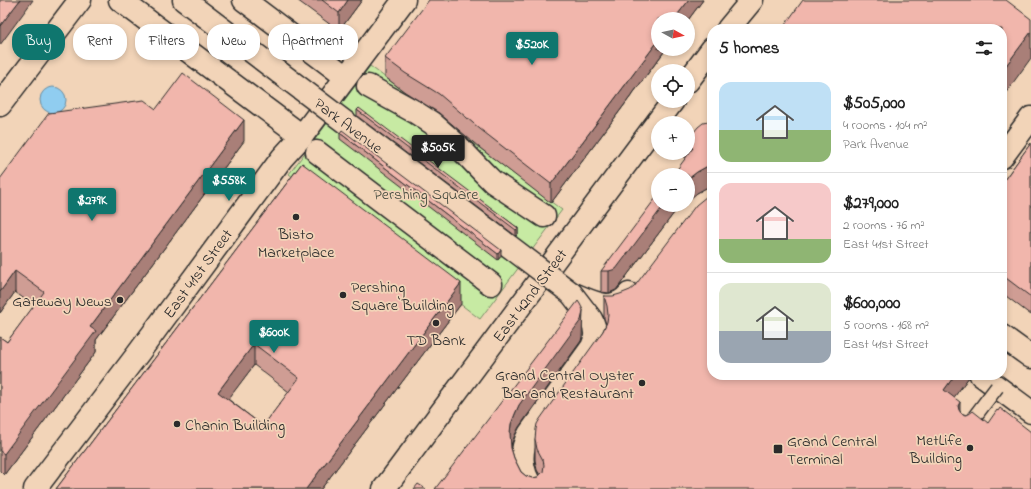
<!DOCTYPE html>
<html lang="en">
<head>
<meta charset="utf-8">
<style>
  :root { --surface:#fff; --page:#f6f6f6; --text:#222; --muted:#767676; --line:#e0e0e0; --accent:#0f766e }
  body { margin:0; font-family:"Indie Flower",sans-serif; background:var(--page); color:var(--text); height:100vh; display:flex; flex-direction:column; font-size:15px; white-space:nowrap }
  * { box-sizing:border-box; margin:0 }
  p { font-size:13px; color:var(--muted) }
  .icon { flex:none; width:22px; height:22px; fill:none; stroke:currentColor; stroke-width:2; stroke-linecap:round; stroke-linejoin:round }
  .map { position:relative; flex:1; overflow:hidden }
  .details { position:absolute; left:707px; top:24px; width:300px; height:356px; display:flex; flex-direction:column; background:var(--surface); border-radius:16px; box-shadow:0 2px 6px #0003 }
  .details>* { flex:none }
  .top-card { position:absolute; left:12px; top:24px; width:380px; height:36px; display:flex; gap:8px }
  .needle { width:26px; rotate:98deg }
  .controls { position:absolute; left:651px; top:12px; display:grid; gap:8px }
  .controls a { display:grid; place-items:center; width:44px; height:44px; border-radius:50%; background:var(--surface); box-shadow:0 2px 6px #0003; font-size:20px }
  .price { position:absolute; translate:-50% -34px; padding:0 9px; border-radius:4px; background:var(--accent); color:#fff; font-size:13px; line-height:26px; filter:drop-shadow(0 1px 2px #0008) }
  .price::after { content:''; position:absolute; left:50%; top:24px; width:12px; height:9px; margin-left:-6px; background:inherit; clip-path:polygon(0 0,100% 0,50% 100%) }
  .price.current { background:#222; color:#fff }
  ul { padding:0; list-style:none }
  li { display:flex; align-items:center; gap:12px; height:100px; padding:0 12px }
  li+li { border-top:1px solid var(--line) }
  li span { display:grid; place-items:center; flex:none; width:112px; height:80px; border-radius:12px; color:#555 }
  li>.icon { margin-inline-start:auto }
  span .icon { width:48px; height:48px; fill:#fffc; stroke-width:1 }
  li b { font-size:17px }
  h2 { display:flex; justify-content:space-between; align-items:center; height:48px; padding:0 12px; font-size:17px }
  .chip { padding:0 14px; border-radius:16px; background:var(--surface); box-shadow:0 2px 6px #0003; font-size:14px; line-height:36px }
  .chip.current { background:var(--accent); color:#fff }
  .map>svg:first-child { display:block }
  .green { fill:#c7eaa3; stroke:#798a67 }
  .water { fill:#90cdf0; stroke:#688ca1 }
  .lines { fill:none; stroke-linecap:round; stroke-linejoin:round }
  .street-casing { stroke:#2b2b2b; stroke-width:25 }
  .primary-casing { stroke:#2b2b2b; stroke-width:25 }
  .street { stroke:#f2d4b8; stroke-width:22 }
  .primary { stroke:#f2d4b8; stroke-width:22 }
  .lane-bridge-casing { stroke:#2b2b2b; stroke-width:16; stroke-linecap:butt }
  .primary-bridge-casing { stroke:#2b2b2b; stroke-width:25; stroke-linecap:butt }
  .lane-bridge { stroke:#f2d4b8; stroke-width:13 }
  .primary-bridge { stroke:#f2d4b8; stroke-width:22 }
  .wall { fill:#cf9d94; stroke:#2b2b2b; fill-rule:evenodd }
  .shaded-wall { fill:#a97f78; stroke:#2b2b2b }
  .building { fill:#f1b6ac; stroke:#2b2b2b; fill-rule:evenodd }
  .poi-dot { fill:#2b2b2b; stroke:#f2d4b8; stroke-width:1.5 }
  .labels { text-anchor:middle; stroke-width:3.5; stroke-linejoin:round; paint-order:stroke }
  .street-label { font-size:16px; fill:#2b2b2b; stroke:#f2d4b8 }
  .park-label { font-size:16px; fill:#42483d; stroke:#f2d4b8 }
  .poi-label { font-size:16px; fill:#2b2b2b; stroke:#f2d4b8; text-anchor:start }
</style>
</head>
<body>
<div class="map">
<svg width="1031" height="489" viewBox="0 0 1031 489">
  <rect width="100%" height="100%" fill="#f2d4b8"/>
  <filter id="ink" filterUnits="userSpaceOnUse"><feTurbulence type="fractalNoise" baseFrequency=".025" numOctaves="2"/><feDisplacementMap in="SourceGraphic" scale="8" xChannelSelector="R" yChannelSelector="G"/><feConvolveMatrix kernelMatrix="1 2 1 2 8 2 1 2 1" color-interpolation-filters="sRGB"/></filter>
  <g filter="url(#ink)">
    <path class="green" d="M370,66l192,144 -82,109 -191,-145z"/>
    <circle class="water" cx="53" cy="100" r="13"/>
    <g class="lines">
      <g class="street-casing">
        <g id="street">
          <path d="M120,0l182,136"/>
          <path d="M244,0l102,77"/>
          <path d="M368,86l47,26 17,11 26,23 25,26 10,10 51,34"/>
          <path d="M0,105l80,-105"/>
          <path d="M317,152l174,132"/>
          <path d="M1002,157l29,-39"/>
          <path d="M1002,336l29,21"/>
          <path d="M35,489l105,-138 142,-193 20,-22 102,-136"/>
        </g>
      </g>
      <g class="primary-casing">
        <g id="primary">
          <path d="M184,0l96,73"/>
          <path d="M728,29l24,-29"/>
          <path d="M688,81l24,-32"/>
          <path d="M571,293c20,8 41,22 58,1"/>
          <path d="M981,375l50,37"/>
          <path d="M384,489l289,-388"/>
        </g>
      </g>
      <use href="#street" class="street"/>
      <use href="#primary" class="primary"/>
      <g class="lane-bridge-casing">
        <path id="lane-bridge" d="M966,428l31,-41"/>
      </g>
      <g class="primary-bridge-casing">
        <path id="primary-bridge" d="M280,73l291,220 20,26c5,9 6,18 1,28l-63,87c-10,17 -8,37 3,53"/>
      </g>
      <use href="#lane-bridge" class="lane-bridge"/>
      <use href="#primary-bridge" class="primary-bridge"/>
    </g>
    <g class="wall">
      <path d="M297,0h65l-23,31z"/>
      <path d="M703,0l-152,203 -71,-55 -41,-35 -34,-21 -20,-15v-19z"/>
      <path d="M156,109l88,32 -148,199v12l-92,123 -4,-4v-134l7,5 27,-36 -19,-14 -15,21v-134z"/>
      <path d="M357,110l161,118v6l-2,2 -159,-120z"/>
      <path d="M712,121v66l-6,1 -9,5 -12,-34v-6h3v-14z"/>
      <path d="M340,133l161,123 -3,4 -158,-121z"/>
      <path d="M1031,143v172l-29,-22v-110z"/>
      <path d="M302,163l159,141 -140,185h-265zM254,365l35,27 -26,34 -35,-27z"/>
      <path d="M677,209l-61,81 -7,3 -8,-1v-21z"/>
      <path d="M604,296l365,79v2l-15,20 7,16 27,10 43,9 -596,57 147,-152 -1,4 -62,86 -4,8 -4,10v3l3,10 7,14 5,4 6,2 6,-1 2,-2 -3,-5 -2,-10v-21l68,-108 3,-7 -2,-6z"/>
    </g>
    <g class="shaded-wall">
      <path d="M20,0h13l-33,45v-19z"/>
      <path d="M348,0h14l-23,31v-18z"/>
      <path d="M689,0h14l-15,20v-1h-14z"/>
      <path d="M1031,32v26l-29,40v-27z"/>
      <path d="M658,41v8h8l-115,154v-19z"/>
      <path d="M244,120v21l-148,199v12l-92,123v-21l86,-127z"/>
      <path d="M712,165v22l-6,1 -9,5 -9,8v-22l9,-7 9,-5z"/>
      <path d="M664,205h19l-6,4 -61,81 -7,3v-22z"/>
      <path d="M518,228v6l-2,2v-6z"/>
      <path d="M501,250v6l-3,4v-6z"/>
      <path d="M15,271v21l-15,21v-21z"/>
      <path d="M461,283v21l-140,185h-15z"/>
      <path d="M583,310l-1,27 -1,4 -62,86 -4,8 -4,10 -1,9v-21l1,-9 4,-10 4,-9z"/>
      <path d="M254,344v21l-36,48v-21z"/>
      <path d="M955,375h14v2l-25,34v-21z"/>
      <path d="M960,402v21l-2,-17z"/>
    </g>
    <g class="building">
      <path d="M0,0h20l-20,26z"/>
      <path d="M322,0h26l-9,13z"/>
      <path d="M429,0h260l-15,19h-16v22l-107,143 -71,-55 -41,-35 -34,-21 -20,-15z"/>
      <path d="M803,0h203l25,19v13l-29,39v-42h-220z"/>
      <path d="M183,73l61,47 -154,207 6,4 -92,123 -4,-3v-114l7,5 37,-50 -29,-21 -15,21v-113l49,-66 95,-13 12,9z"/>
      <path d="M359,108l159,120 -2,2 -159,-120z"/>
      <path d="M712,121v44l-6,2 -9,5 -9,7v-4h-15l20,-27 -5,-3v-6l10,-12 5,-4z"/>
      <path d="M342,130l159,120 -3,4 -158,-121z"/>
      <path d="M1031,143v154l-29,-22v-92z"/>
      <path d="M302,163l159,120 -155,206h-250zM254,344l45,34 -36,48 -45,-34z"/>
      <path d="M712,192v183h243l-11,15 16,12 -2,4 1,4 2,3 4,2 4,-1 4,-3 15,12 9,-13 1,1 2,-3 31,24v57h-596l143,-188 2,3 3,6 -1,6 -1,4 -62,85 -4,9 -4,10 -1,9 1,15 3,10 7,14 5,4 6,2 6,-1 5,-5 1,-7 -1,-5 -6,-11 -2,-10 1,-10 1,-5 3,-5 63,-88 4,-9 1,-7 -1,-9 -3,-10h9l7,-2 10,-4 4,-3 62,-82z"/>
      <path d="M658,195v10h6l-48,64 -7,2h-8z"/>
      <path d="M418,484l8,5h-12z"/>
    </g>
  </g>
  <g class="poi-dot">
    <circle cx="296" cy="217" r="4"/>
    <circle cx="343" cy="295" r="4"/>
    <circle cx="120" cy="300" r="4"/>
    <circle cx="436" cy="323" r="4"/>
    <circle cx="642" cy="383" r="4"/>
    <circle cx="177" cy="424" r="4"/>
    <circle cx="970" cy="448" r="4"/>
    <rect x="773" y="444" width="10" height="10" rx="2"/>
  </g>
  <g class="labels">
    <g class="street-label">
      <text transform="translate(349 125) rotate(37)" y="6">Park Avenue</text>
      <text transform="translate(197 273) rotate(-54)" y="6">East 41st Street</text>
      <text transform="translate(529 295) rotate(-53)" y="6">East 42nd Street</text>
    </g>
    <g class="park-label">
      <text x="426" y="199">Pershing Square</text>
    </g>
    <g class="poi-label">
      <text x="296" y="239" text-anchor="middle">Bisto<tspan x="296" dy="18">Marketplace</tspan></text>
      <text x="351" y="292">Pershing<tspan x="351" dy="18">Square Building</tspan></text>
      <text x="112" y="306" text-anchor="end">Gateway News</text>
      <text x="436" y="345" text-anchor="middle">TD Bank</text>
      <text x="634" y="380" text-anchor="end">Grand Central Oyster<tspan x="634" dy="18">Bar and Restaurant</tspan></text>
      <text x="185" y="430">Chanin Building</text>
      <text x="962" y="445" text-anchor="end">MetLife<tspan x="962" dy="18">Building</tspan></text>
      <text x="787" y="446">Grand Central<tspan x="787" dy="18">Terminal</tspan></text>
    </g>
  </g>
</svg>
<div class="controls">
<a><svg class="needle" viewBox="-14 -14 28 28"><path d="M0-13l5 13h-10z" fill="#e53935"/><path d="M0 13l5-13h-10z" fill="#767676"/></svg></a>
<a><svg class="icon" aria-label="locate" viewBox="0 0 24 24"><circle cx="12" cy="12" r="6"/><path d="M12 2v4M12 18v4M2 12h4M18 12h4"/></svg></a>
<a>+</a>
<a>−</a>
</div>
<b class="price" style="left:532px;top:66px">$520K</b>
<b class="price current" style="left:438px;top:169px">$505K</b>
<b class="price" style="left:229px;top:202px">$558K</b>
<b class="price" style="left:92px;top:222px">$279K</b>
<b class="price" style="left:274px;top:354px">$600K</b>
<div class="top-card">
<a class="chip current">Buy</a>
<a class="chip">Rent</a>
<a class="chip">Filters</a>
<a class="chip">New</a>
<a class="chip">Apartment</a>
</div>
<section class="details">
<h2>5 homes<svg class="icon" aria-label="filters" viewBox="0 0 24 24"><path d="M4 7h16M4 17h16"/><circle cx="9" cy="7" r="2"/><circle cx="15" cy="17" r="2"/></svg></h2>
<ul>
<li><span style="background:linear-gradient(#bfe0f5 60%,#8fb573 0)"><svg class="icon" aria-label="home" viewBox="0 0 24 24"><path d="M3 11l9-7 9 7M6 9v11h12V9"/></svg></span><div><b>$505,000</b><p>4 rooms · 104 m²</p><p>Park Avenue</p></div></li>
<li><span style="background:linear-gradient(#f6c9c9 70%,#8fb573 0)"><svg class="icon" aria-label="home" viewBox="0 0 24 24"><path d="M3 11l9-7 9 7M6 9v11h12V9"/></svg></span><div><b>$279,000</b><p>2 rooms · 76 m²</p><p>East 41st Street</p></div></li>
<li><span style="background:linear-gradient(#dfe7d0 60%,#9aa5b1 0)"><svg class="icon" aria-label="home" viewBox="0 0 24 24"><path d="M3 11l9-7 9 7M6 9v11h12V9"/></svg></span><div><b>$600,000</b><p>5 rooms · 168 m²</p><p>East 41st Street</p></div></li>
</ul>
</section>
</div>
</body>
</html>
